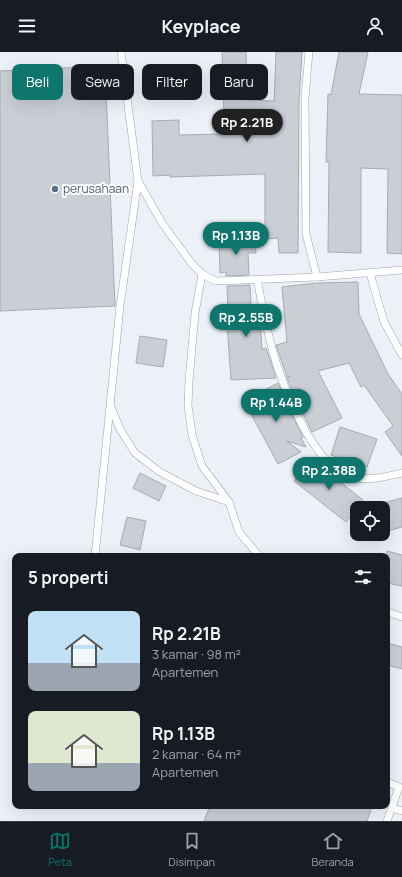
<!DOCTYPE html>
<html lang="id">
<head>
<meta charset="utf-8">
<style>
  :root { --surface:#171b24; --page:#20242c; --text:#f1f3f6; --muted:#9ea1a6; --line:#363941; --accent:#0f766e }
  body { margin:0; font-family:Manrope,sans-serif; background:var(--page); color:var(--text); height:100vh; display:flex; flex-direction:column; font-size:15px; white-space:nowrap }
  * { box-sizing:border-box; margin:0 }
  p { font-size:13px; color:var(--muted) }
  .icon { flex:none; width:22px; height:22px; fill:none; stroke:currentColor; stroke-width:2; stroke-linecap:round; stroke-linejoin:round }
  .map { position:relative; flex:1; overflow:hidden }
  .details { position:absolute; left:12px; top:501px; width:378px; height:256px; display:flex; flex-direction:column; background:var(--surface); border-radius:8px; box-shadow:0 4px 16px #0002 }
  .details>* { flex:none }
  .top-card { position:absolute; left:12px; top:12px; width:378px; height:36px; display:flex; gap:8px }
  .fabs { position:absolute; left:350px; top:449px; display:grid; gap:8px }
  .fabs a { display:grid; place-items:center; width:40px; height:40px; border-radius:8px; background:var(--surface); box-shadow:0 4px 16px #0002; font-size:20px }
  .price { position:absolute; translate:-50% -34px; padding:0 9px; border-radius:14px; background:var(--accent); color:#fff; font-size:13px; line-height:26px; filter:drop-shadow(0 1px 2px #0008) }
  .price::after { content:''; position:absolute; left:50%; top:24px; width:12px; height:9px; margin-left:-6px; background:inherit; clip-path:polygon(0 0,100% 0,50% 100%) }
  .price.selected { background:#222; color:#fff }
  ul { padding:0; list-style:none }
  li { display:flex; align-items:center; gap:12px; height:100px; padding:0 16px }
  li span { display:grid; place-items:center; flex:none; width:112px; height:80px; border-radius:8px; color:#555 }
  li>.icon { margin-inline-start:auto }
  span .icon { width:48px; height:48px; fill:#fffc; stroke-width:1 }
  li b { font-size:17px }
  h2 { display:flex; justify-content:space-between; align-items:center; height:48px; padding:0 16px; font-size:17px }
  .tag { padding:0 14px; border-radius:8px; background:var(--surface); box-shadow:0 4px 16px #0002; font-size:14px; line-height:36px }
  .tag.selected { background:var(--accent); color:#fff }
  header { display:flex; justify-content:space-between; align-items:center; height:52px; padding:0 16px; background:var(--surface); font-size:18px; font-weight:700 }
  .menu { display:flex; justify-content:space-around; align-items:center; height:56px; border-top:1px solid var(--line); background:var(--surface); font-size:11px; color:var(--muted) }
  .menu a { display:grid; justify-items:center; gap:2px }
  .menu .selected { color:var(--accent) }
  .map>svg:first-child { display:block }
  .building { fill:#caced5; stroke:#a7abb1 }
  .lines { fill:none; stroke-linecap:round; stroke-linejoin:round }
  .service-casing { stroke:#9fa3a9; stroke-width:8 }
  .service { stroke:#fff; stroke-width:7 }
  .service-dot { fill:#5c6f8a; stroke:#fff; stroke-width:1.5 }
  .labels { text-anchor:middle; stroke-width:4; stroke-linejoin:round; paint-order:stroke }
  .service-label { font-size:12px; fill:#4e5e75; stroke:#fff; text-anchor:start }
</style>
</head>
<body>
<header><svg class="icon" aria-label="menu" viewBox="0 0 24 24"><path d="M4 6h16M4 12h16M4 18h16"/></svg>Keyplace<svg class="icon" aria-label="person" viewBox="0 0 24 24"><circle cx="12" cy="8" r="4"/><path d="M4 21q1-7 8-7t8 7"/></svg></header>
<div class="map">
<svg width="402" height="769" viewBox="0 0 402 769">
  <rect width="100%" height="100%" fill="#ecf1f8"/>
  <g class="building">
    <path d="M222,0h24l1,48 27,1 2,-49h26l-3,49 -1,152h-19l-1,-15 -13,1v-65l-95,3v-2l-17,1 -1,-55 27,-1v15l44,-1 -1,-18h2z"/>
    <path d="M339,0h29l-9,42 43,1v159l-15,-1 1,-84 -27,-1v85l-33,-1 1,-90h-3l2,-68 3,1z"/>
    <path d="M105,14l10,240 -115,5v-240z"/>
    <path d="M255,186l1,15h-8l1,22 -23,1v-4l-6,1 -1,-33z"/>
    <path d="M358,230l1,32 29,60 14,20v62l-17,-24 8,-6 -29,-41 -3,2 -12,-24 -31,8 24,47 -30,14 -18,-37 -7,-17 3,-1h-3l-11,-32 11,-3 -5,-55 35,-4z"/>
    <path d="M250,233l1,22h6l3,14 2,28 4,-1 10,30 -45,2 -5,-71h2l-1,-23z"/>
    <path d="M140,284l27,4 -4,27 -27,-4z"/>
    <path d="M278,331l14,32 11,22 -2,1 5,9 -19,-6 14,11 -23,12 -34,-63z"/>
    <path d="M340,375l37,12 -10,28 -36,-12z"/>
    <path d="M312,406l11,21 3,-8 37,29 -17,22 -52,-41z"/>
    <path d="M140,421l26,13 -7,15 -26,-13z"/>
    <path d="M402,446v29l-19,5v-29z"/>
    <path d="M127,465l19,4 -6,29 -20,-5z"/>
    <path d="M387,499l15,4v31l-15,-3z"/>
    <path d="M387,591l15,4v22l-15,-4z"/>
    <path d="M210,754h162l-5,15h-163z"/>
  </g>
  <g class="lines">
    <g class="service-casing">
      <g id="service">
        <path d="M309,0l-4,46 1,136 11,43"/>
        <path d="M138,129l24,42 30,41 10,10 14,7 101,-4 85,-7"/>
        <path d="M370,221l14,49 18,33"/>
        <path d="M202,222l-7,39 -6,68 -1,24 4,30 10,31 27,36"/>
        <path d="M257,227c6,30 11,61 21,89 11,32 37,96 70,108 17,6 37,1 54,-3"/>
        <path d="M111,355l9,22 15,24 25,19 36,19 33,11 10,30 20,24"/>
        <path d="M95,504l25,-250 18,-125 -17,-129"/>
        <path d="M387,560l15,5"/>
        <path d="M387,730l12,5 -12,34"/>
        <path d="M392,756l10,3"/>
      </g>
    </g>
    <use href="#service" class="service"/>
  </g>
  <circle class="service-dot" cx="55" cy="137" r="4"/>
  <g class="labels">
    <g class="service-label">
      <text x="63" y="141">perusahaan</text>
    </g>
  </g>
</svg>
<div class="fabs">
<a><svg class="icon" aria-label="locate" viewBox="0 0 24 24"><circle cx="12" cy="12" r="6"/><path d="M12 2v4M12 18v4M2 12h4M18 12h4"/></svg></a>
</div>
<b class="price selected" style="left:247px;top:91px">Rp 2.21B</b>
<b class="price" style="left:236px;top:204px">Rp 1.13B</b>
<b class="price" style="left:246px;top:286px">Rp 2.55B</b>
<b class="price" style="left:276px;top:371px">Rp 1.44B</b>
<b class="price" style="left:329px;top:439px">Rp 2.38B</b>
<div class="top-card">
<a class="tag selected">Beli</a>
<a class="tag">Sewa</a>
<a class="tag">Filter</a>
<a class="tag">Baru</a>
</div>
<section class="details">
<h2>5 properti<svg class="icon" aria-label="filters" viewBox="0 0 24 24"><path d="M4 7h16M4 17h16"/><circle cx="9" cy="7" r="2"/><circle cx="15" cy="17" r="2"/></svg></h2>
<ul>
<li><span style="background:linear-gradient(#bfe0f5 65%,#9aa5b1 0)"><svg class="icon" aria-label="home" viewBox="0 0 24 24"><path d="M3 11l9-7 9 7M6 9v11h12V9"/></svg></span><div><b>Rp 2.21B</b><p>3 kamar · 98 m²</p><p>Apartemen</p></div></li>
<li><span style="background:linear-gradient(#dfe7d0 65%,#9aa5b1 0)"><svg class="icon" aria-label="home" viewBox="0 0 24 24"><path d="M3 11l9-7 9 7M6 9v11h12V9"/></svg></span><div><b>Rp 1.13B</b><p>2 kamar · 64 m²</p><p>Apartemen</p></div></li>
</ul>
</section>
</div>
<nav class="menu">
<a class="selected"><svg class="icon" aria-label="map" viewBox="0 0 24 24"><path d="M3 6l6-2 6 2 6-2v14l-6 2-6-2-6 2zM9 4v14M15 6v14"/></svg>Peta</a>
<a><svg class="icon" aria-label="saved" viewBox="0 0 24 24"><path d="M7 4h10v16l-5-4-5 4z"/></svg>Disimpan</a>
<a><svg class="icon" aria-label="home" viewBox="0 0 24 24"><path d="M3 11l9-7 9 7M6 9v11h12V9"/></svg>Beranda</a>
</nav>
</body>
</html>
